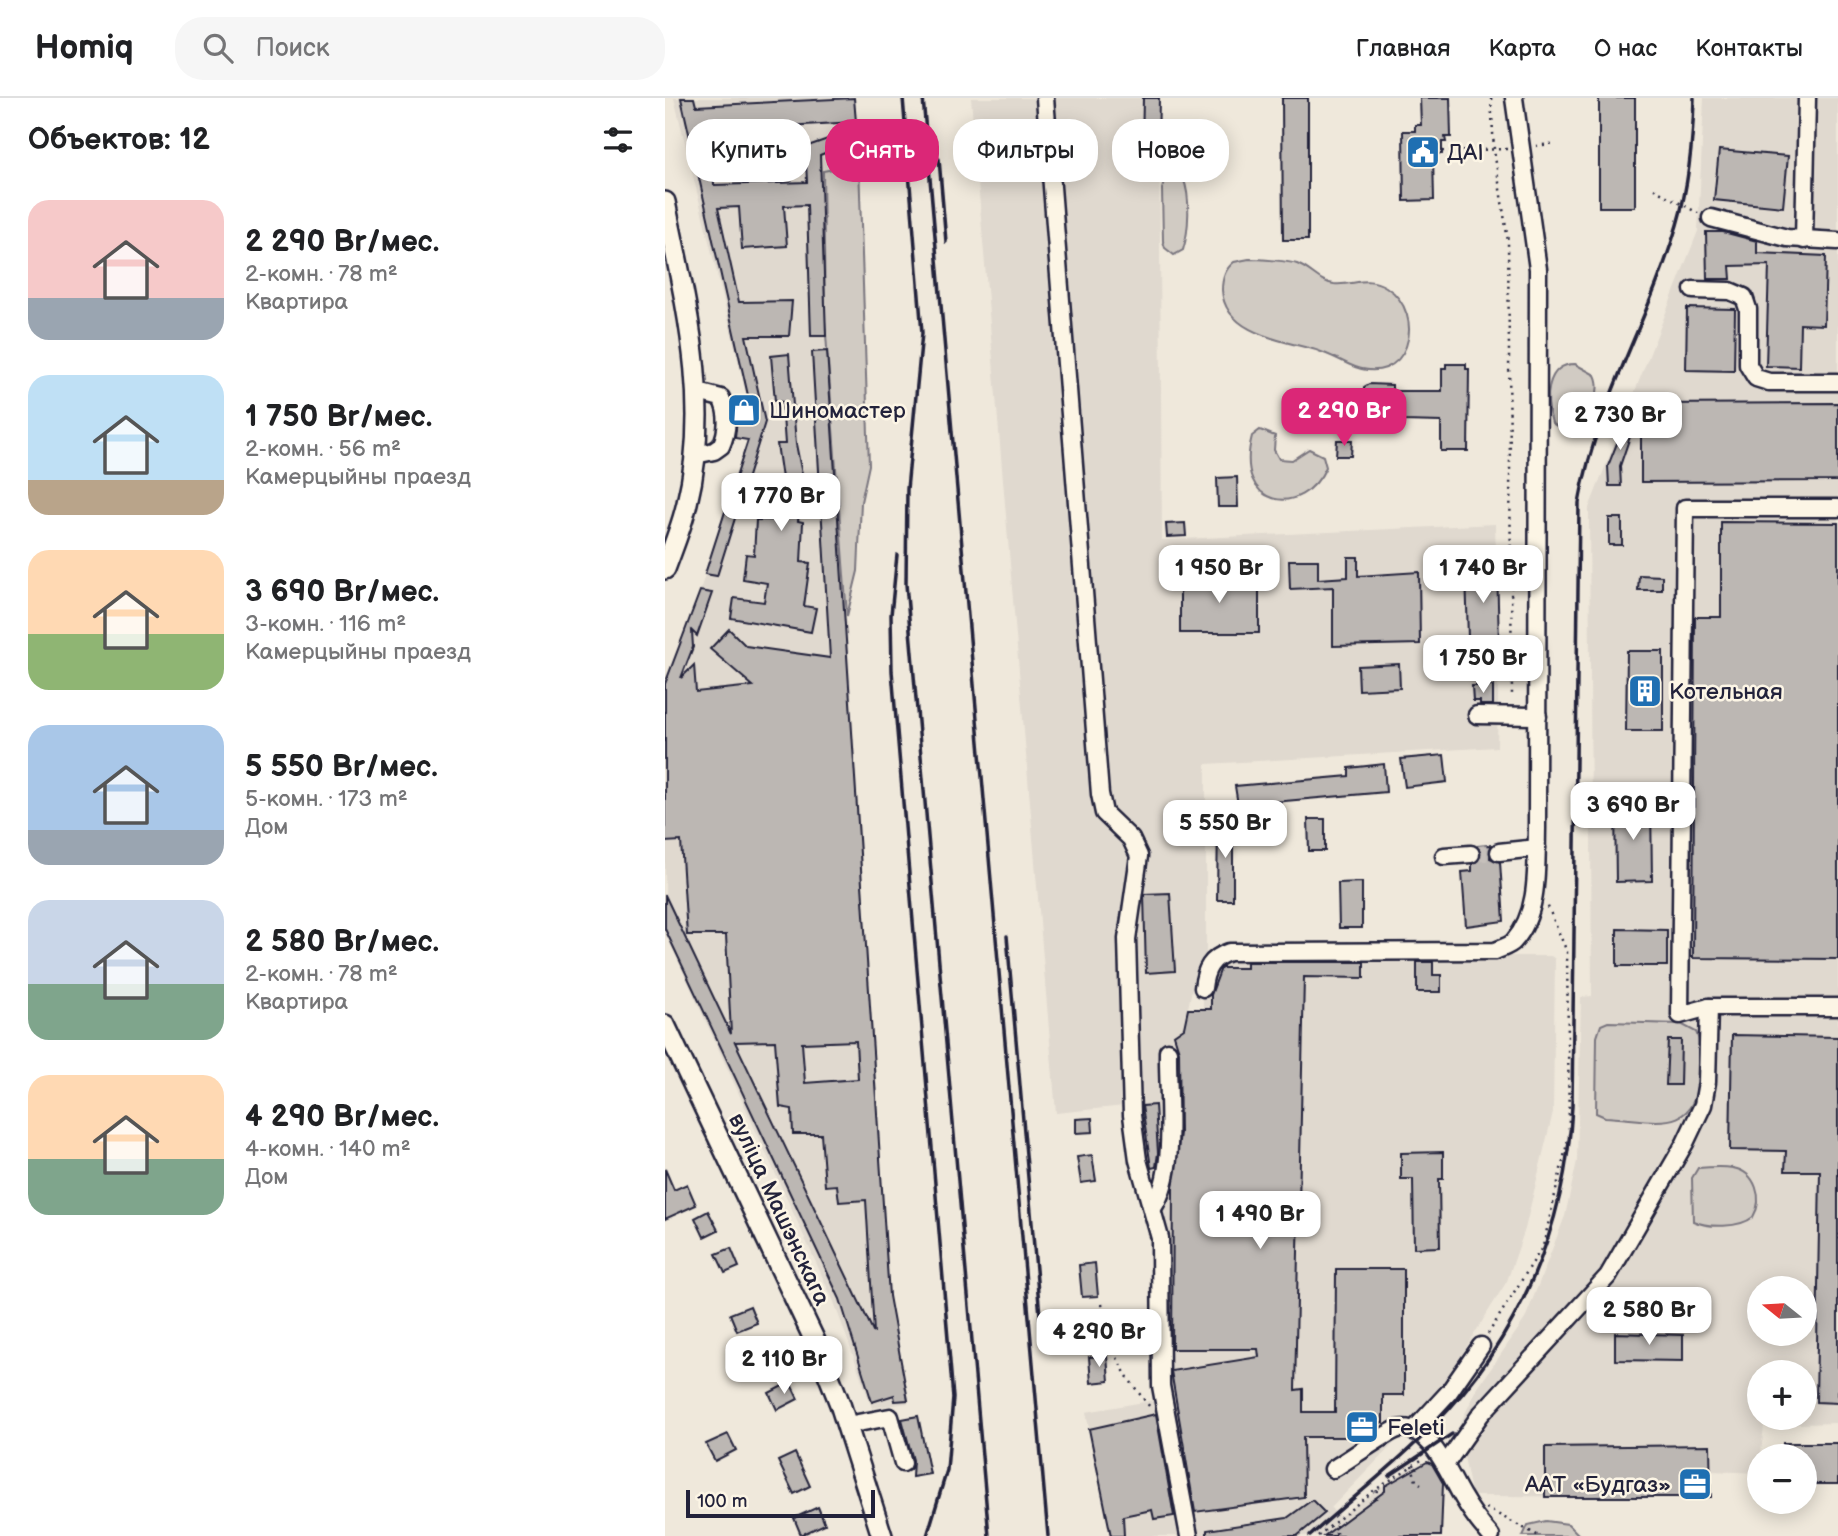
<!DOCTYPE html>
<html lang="ru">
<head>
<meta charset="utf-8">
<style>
  :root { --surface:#fff; --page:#f6f6f6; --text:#202124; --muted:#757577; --line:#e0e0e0; --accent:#db2777 }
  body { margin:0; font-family:"Balsamiq Sans",sans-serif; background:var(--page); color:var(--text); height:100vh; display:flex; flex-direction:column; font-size:26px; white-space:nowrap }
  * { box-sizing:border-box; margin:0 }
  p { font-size:23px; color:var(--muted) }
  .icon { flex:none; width:38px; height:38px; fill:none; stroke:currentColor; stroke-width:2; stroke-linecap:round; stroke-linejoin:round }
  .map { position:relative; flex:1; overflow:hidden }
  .panel { display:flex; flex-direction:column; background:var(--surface); width:665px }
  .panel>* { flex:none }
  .top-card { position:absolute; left:21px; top:21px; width:665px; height:63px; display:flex; gap:14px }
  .needle { width:46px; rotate:288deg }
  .tools { position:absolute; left:1082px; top:1178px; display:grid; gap:14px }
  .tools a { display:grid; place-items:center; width:70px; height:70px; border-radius:50%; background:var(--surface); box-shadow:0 4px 18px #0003; font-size:35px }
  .scale { position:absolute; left:21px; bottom:18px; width:189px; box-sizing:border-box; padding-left:7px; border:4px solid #22223b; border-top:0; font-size:19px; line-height:24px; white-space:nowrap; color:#22223b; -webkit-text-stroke:5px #fcf5e5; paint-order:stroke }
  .price { position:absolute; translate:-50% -60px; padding:0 16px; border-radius:14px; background:#fff; color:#222; font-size:23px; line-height:46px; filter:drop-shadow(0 2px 4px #0008) }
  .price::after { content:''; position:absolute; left:50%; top:42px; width:21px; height:16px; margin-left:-10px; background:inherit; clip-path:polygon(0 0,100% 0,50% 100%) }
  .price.current { background:var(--accent); color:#fff }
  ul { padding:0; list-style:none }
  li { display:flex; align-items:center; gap:21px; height:175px; padding:0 28px }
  li span { display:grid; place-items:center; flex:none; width:196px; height:140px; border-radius:21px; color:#555 }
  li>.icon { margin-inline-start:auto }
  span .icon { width:84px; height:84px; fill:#fffc; stroke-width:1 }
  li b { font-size:30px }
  h2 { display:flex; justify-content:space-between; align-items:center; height:84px; padding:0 28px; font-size:30px }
  .tag { padding:0 24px; border-radius:28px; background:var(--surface); box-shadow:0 4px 18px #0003; font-size:24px; line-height:63px }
  .tag.current { background:var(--accent); color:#fff }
  header { display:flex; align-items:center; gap:42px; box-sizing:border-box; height:98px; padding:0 35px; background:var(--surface); border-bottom:2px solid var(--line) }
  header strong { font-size:33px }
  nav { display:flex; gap:38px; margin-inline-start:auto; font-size:24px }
  .search { width:490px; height:63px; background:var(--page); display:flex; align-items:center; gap:18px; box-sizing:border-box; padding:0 24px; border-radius:28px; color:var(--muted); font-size:26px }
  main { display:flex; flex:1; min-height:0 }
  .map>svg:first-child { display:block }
  .built { fill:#e0d9cf; fill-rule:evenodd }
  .green { fill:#d1cbc3; stroke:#7a767f; stroke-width:2 }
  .building { fill:#bcb7b3; stroke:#22223b; stroke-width:2; fill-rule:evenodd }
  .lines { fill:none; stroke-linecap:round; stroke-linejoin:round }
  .minor-tunnel { stroke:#c6c0bb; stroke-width:16; stroke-dasharray:16 8; stroke-linecap:butt }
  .minor-casing { stroke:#22223b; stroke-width:21 }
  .major-casing { stroke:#22223b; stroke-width:24 }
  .path { stroke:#22223b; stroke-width:2.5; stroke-dasharray:2 5; stroke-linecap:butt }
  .minor { stroke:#fcf5e5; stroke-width:16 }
  .major { stroke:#fcf5e5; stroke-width:19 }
  .rail { stroke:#22223b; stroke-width:3.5 }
  .labels { text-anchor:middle; stroke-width:5; stroke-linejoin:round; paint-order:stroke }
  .poi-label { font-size:23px; fill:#22223b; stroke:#fcf5e5; text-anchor:start }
  .street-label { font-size:23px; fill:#22223b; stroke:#fcf5e5 }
</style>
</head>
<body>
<header>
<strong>Homiq</strong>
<div class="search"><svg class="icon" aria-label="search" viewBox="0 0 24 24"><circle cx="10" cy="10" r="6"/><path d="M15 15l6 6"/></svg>Поиск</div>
<nav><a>Главная</a><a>Карта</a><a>О нас</a><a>Контакты</a></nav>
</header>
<main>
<section class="panel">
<h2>Объектов: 12<svg class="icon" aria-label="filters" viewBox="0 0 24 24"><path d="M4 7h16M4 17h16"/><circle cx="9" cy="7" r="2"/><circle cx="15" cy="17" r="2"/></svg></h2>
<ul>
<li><span style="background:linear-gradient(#f6c9c9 70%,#9aa5b1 0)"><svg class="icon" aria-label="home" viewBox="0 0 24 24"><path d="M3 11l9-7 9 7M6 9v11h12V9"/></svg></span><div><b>2 290 Br/мес.</b><p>2-комн. · 78 m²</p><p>Квартира</p></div></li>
<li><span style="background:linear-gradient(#bfe0f5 75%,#b9a48a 0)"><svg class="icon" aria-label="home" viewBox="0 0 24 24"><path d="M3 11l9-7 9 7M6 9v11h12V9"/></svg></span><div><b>1 750 Br/мес.</b><p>2-комн. · 56 m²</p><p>Камерцыйны праезд</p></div></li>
<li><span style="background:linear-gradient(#ffd9b3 60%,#8fb573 0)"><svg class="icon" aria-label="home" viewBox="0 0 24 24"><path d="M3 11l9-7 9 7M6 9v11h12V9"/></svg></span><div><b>3 690 Br/мес.</b><p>3-комн. · 116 m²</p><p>Камерцыйны праезд</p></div></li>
<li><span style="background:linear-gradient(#a9c7e8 75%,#9aa5b1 0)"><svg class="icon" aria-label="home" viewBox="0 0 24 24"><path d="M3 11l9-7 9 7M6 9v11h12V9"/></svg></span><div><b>5 550 Br/мес.</b><p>5-комн. · 173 m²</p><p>Дом</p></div></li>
<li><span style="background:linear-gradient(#c9d6e8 60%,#7fa58c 0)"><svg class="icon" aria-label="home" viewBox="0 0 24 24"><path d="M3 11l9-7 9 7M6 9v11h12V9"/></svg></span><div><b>2 580 Br/мес.</b><p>2-комн. · 78 m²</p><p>Квартира</p></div></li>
<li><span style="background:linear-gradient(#ffd9b3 60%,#7fa58c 0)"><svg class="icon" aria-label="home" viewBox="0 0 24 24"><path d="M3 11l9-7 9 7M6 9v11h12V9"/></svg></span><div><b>4 290 Br/мес.</b><p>4-комн. · 140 m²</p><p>Дом</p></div></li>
</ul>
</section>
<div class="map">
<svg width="1173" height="1438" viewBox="0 0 1173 1438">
  <rect width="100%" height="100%" fill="#efe8db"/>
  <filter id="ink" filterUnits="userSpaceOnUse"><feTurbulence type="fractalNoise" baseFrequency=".0143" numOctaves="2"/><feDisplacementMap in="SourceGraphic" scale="14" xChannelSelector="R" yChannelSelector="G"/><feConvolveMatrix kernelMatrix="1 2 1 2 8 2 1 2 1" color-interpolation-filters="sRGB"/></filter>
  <g filter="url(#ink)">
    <g class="built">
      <path d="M9,0h180l5,66 -36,7 2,150 19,257 45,717 19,108 -36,5 -38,-106 -169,-370v-248l28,-71 60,-192z"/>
      <path d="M306,0h188l3,442 333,-16 4,120 -2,103 -291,17v190l-9,12 -9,42 15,1v-21l10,-28 100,-4h238l4,3 -2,153 -28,117 -18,52 -77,125 -99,102 8,9 71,-50 17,-5 16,6 -2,68h-331l-24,-124 81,-14 1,-169 -24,-61 -10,-63 -78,8z"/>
      <path d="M1039,0h134v1325l-74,2 -5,48 -48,-2v26l-239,-1 -9,-44 -13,-7 27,-56 48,-70 40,-103 12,-55 4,-164 11,-1 -3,-488 109,-277zM1094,1190h45v46h-45zM1094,1274h45v46h-45z"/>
    </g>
    <g class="green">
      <path d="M194,66l10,301 -8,37 -3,69 -11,45 -22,-295 -2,-150z"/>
      <path d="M509,76l9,4c8,18 6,53 0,72l-9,5 -9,-7 -2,-7 -1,-52 3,-11z"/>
      <path d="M584,161c10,0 40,2 48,5 14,5 22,18 37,20 19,2 33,-9 52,3 43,27 23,106 -38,77 -12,-6 -26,-13 -39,-16 -32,-8 -85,-17 -87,-58 0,-12 3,-21 12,-28z"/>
      <path d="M910,266l20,11c10,19 -11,53 -32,55l-11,-7c-7,-23 -7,-59 23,-59z"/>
      <path d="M595,332l15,6 -1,14 5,9 13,1 17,-11 14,7 3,11c-23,52 -93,42 -74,-31z"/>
      <path d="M943,924l73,2 15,8c6,12 2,29 2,43 -1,62 -46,44 -93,42l-9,-4 1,-76 4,-12z"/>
      <path d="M1033,1070c11,-1 24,-2 35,0 23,4 31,31 20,49 -13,11 -45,11 -60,4l-1,-43z"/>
      <path d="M881,1423l22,3 12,12h-57l5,-11z"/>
    </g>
    <g class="building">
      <path d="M16,0h13l2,8 158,-8 2,24 -70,4 2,27 68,-24 1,11 -37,15 6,181h-15l-4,-131 -23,1 3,40 -45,3 -3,-42 -21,1 21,94 53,-1 -3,35h-43l19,86 -48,154 -12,-2 43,-134 -13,-2 2,-18 -3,-21 15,1zM141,64l1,20 -93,3 -1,-17z"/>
      <path d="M478,0h16l-1,50 -16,-1z"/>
      <path d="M617,0h26v142h-25z"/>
      <path d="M755,0h30l1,39h-6l1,5h-4v12h-9l1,46 -30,1 -1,-70h12v-6h6z"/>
      <rect x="934" y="0" width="36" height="109"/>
      <path d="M1054,52l69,6 -5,51 -69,-7z"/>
      <path d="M1041,134h17l34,9v12l69,3 -2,69 -24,-1 -1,43 -33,-1 3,-101 -39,1 1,13h-24z"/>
      <path d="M1022,210l48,1 -1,62 -48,-1z"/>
      <path d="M162,253l62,945 19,104 -13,1 -1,-6 -22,7 -32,-103 -175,-370v-34l66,139 -5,-99h-39l-6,-94 -16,1v-158l35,-93 12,2 -15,43 -5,-5 1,16 -12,31 13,-13 2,27 57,-6 -43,-37 19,-20 17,17 84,12 -18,-306zM110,943l5,66 12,2 1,25h28l4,52 12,-1 2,17 27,-2 8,133 -139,-291zM191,943l2,38 -53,4 -3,-40z"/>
      <path d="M124,256l7,90 8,40 -6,37 5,1 -2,40 9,1 -6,43 12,2 -5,24 -80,-14 3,-20 30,4 3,-19 -24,-4 3,-25 8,1 2,-35h19l-1,-33 9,-2 -6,-41h8l-3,-42 -7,-1 -4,-45z"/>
      <path d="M781,266h20v5h3l-1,82h-27v-29l-38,-1v-6h-35v-5h-4v-23l5,-3 23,1v6h50v-23h4z"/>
      <path d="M1173,305v78l-197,1v-58l7,1v-21z"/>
      <path d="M964,315l8,3 -17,50 1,20h-12l-1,-20z"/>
      <path d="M672,342h15l-1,16h-15z"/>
      <path d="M572,379l1,30h-20l-1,-29z"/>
      <rect x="944" y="420" width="13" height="27"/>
      <path d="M1056,424l117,1v436l-145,-1 2,-341h26z"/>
      <path d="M520,425l1,13 -19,1 -1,-13z"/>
      <path d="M683,459h10v19l61,-4 1,72 -87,2v-59l-43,2 -1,-29h29v19l30,-2z"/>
      <path d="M832,468l2,78 -14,1 -1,-7h-16l-2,-65h14v-6z"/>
      <path d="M974,477l23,1v14h-24z"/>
      <rect x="515" y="479" width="79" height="56"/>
      <path d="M962,553h36v80h-37z"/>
      <path d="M734,566l1,24 -41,2 -1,-24z"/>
      <path d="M807,588h21v19h-13v-4h-7z"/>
      <path d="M779,657l3,27 -42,5 -4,-28z"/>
      <path d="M719,666l2,28 -148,13 -3,-19 114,-10v-8z"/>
      <path d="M950,704h36l1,79 -36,1z"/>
      <path d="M553,721h15v81h-16z"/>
      <path d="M643,721h17v32h-16z"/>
      <path d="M826,747l-1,13 10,4 4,59 -38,5 -4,-54 10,-1v-7l8,-5 -2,-13z"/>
      <path d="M697,784v46h-23l-1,-45z"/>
      <path d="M505,795l5,78 -29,2 -2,-79z"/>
      <path d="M952,831l50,1v36h-50z"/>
      <path d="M582,864h117v16l-60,-1 -9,413 8,-1v23h32l1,-143h68v126h-21v28h-7v6l-14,8h-59l1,60 -109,15 -24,-141 88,-14 -1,-8h-86l1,-162 7,-54 -1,-82 -5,-16 10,-7 4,-19h23v-14l10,-27h26z"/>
      <path d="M752,864h16v13h8v17h-24z"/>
      <path d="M1067,937l106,2v366l-22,-1 4,-231h-35l1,-20 -56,-1z"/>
      <path d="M1003,942h13l-1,45h-14z"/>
      <path d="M490,1007l3,48 -2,14 -5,1 -9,-62z"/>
      <path d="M427,1020l1,14 -17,1v-14z"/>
      <path d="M778,1054v27h-4l1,68 -26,1 -1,-69h-12v-26z"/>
      <path d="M427,1057l4,26 -15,2 -4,-26z"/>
      <path d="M0,1071l9,21 13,-6 9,21 -31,14z"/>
      <path d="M43,1113l10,19 -14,7 -9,-19z"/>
      <path d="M66,1150l8,19 -14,6 -9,-19z"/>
      <path d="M430,1165l3,33 -16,1 -3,-32z"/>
      <path d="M85,1208l7,17 -20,8 -7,-17z"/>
      <path d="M459,1216l3,30 -11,1 -4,-29z"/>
      <path d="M950,1235l68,2v26l-68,-1z"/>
      <path d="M87,1247l8,17 -21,10 -8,-17z"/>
      <path d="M442,1258l2,25 -18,2 -2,-26z"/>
      <path d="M125,1284l8,17 -21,11 -8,-17z"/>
      <path d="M491,1316l18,102 -20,3 -2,-9 -29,6 1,20h-13l-22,-107z"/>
      <path d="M253,1318l12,58 -18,3 1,-17 -11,-41z"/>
      <path d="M63,1336l8,16 -21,11 -9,-17z"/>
      <path d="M1118,1345h55v41h-34v-28h-21z"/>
      <path d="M1045,1347l1,52h-166v-50z"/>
      <path d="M130,1355l15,33 -16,8 -16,-33z"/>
      <path d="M762,1364l5,2 11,19 -2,53h-117l61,-45v-5z"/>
      <path d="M647,1402l13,13 -28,23h-90v-6l80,-12z"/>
      <path d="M153,1409l7,17 -24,11 -7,-17z"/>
    </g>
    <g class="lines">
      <path class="minor-tunnel" d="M806,756l28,-2"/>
      <g class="minor-casing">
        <g id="minor">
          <path d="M380,0l55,696 4,19 27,26 8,17 -12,83 5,176 6,45 22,78 1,148 28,150"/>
          <path d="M1046,120l76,20 51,3"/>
          <path d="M1139,142l3,-142"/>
          <path d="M1028,192l37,1 14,6 4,12v56l8,13 13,4h69"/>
          <path d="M30,357l19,-4 7,-5c7,-15 8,-33 0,-48l-23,-6"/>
          <path d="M812,617l61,1"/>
          <path d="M834,754l38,-4"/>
          <path d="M779,758l27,-2"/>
          <path d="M538,890c2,-19 8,-30 26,-36l266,-1c6,-3 15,-5 19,-10 26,-29 22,-76 23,-112l1,-560 -24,-171"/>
          <path d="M1044,909l-29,8 5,-507h153"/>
          <path d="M488,1110c25,-37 14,-112 15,-157"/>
          <path d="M182,1327l43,-8 13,46"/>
          <path d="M748,1333l36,-39 32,-46"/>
          <path d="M780,1367l36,-51 127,-138 77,-133 18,-38 4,-23 2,-75h129"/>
          <path d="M668,1371c14,-8 54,-37 65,-40 31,-8 52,48 64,67 8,14 18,28 29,40"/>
        </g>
      </g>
      <g class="major-casing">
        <g id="major">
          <path d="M0,104c20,99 47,200 22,301 -5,23 -14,44 -22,66"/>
          <path d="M0,927l150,316 25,63 42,132"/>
        </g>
      </g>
      <g class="path">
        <path d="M826,0l3,52 14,91 4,454"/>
        <path d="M871,48l20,-3"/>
        <path d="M777,53l67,-2"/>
        <path d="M989,91l44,24"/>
        <path d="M437,1206c6,44 20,69 48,103"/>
        <path d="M823,1236l55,-88 26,-111 -2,-183 -21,-50"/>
        <path d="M747,1367l4,16 5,3"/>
        <path d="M711,1401l1,-11"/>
        <path d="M821,1410l53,28"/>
        <path d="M671,1436v-13"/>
        <path d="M653,1438l54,-44 51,-33"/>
      </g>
      <use href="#minor" class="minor"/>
      <use href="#major" class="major"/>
      <g class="rail">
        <path d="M238,0l19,235 -15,156 -1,95 83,952"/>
        <path d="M258,0l125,1438"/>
        <path d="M274,61l7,83"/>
        <path d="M232,457l-6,60 1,56 61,727 -6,72 -20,66"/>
        <path d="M342,838l34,391"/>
        <path d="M724,1378l63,-42"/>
        <path d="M645,1438c41,-37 85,-71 123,-110 86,-87 133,-199 139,-320l7,-603c17,-98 70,-183 98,-278 12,-41 16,-84 17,-127"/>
      </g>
    </g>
  </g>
  <defs>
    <g id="civic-square" transform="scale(1.75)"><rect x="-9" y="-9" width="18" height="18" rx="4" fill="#1f6fb2" stroke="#fcf5e5"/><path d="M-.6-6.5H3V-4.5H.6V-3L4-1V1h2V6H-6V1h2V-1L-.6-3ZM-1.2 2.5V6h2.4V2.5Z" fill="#fff"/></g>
    <g id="shop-square" transform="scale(1.75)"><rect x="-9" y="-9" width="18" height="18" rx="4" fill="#1f6fb2" stroke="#fcf5e5"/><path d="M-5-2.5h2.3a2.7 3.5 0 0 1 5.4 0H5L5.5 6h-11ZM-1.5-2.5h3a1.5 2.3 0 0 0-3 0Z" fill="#fff"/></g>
    <g id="building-square" transform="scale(1.75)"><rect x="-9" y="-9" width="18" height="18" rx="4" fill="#1f6fb2" stroke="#fcf5e5"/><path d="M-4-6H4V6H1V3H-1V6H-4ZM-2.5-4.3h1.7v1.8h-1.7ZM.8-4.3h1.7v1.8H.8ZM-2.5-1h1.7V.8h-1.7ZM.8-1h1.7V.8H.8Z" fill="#fff"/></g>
    <g id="office-square" transform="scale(1.75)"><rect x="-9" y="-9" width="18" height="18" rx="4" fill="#1f6fb2" stroke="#fcf5e5"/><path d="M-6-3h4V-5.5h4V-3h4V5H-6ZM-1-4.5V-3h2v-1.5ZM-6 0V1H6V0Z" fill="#fff"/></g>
  </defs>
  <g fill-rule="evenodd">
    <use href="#civic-square" x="758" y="54"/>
    <use href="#shop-square" x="79" y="312"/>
    <use href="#building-square" x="980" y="593"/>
    <use href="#office-square" x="697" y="1329"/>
    <use href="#office-square" x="1030" y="1386"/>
  </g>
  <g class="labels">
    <g class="poi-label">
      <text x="782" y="62">ДАІ</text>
      <text x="104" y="320">Шиномастер</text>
      <text x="1004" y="601">Котельная</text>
      <text x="722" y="1337">Feleti</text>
      <text x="1006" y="1394" text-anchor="end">ААТ «Будгаз»</text>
    </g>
    <g class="street-label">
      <text transform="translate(115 1111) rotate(65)" y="8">вуліца Машэнскага</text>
    </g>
  </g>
</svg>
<div class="tools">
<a><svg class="needle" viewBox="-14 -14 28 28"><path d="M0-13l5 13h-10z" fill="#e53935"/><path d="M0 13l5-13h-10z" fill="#757577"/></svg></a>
<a>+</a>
<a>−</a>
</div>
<div class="scale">100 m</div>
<b class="price current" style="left:679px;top:350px">2 290 Br</b>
<b class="price" style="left:955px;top:354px">2 730 Br</b>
<b class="price" style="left:116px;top:435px">1 770 Br</b>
<b class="price" style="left:554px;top:507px">1 950 Br</b>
<b class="price" style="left:818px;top:507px">1 740 Br</b>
<b class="price" style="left:818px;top:597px">1 750 Br</b>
<b class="price" style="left:968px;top:744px">3 690 Br</b>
<b class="price" style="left:560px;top:762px">5 550 Br</b>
<b class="price" style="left:595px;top:1153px">1 490 Br</b>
<b class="price" style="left:984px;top:1249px">2 580 Br</b>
<b class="price" style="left:434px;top:1271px">4 290 Br</b>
<b class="price" style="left:119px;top:1298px">2 110 Br</b>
<div class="top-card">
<a class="tag">Купить</a>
<a class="tag current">Снять</a>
<a class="tag">Фильтры</a>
<a class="tag">Новое</a>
</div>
</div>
</main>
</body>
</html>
